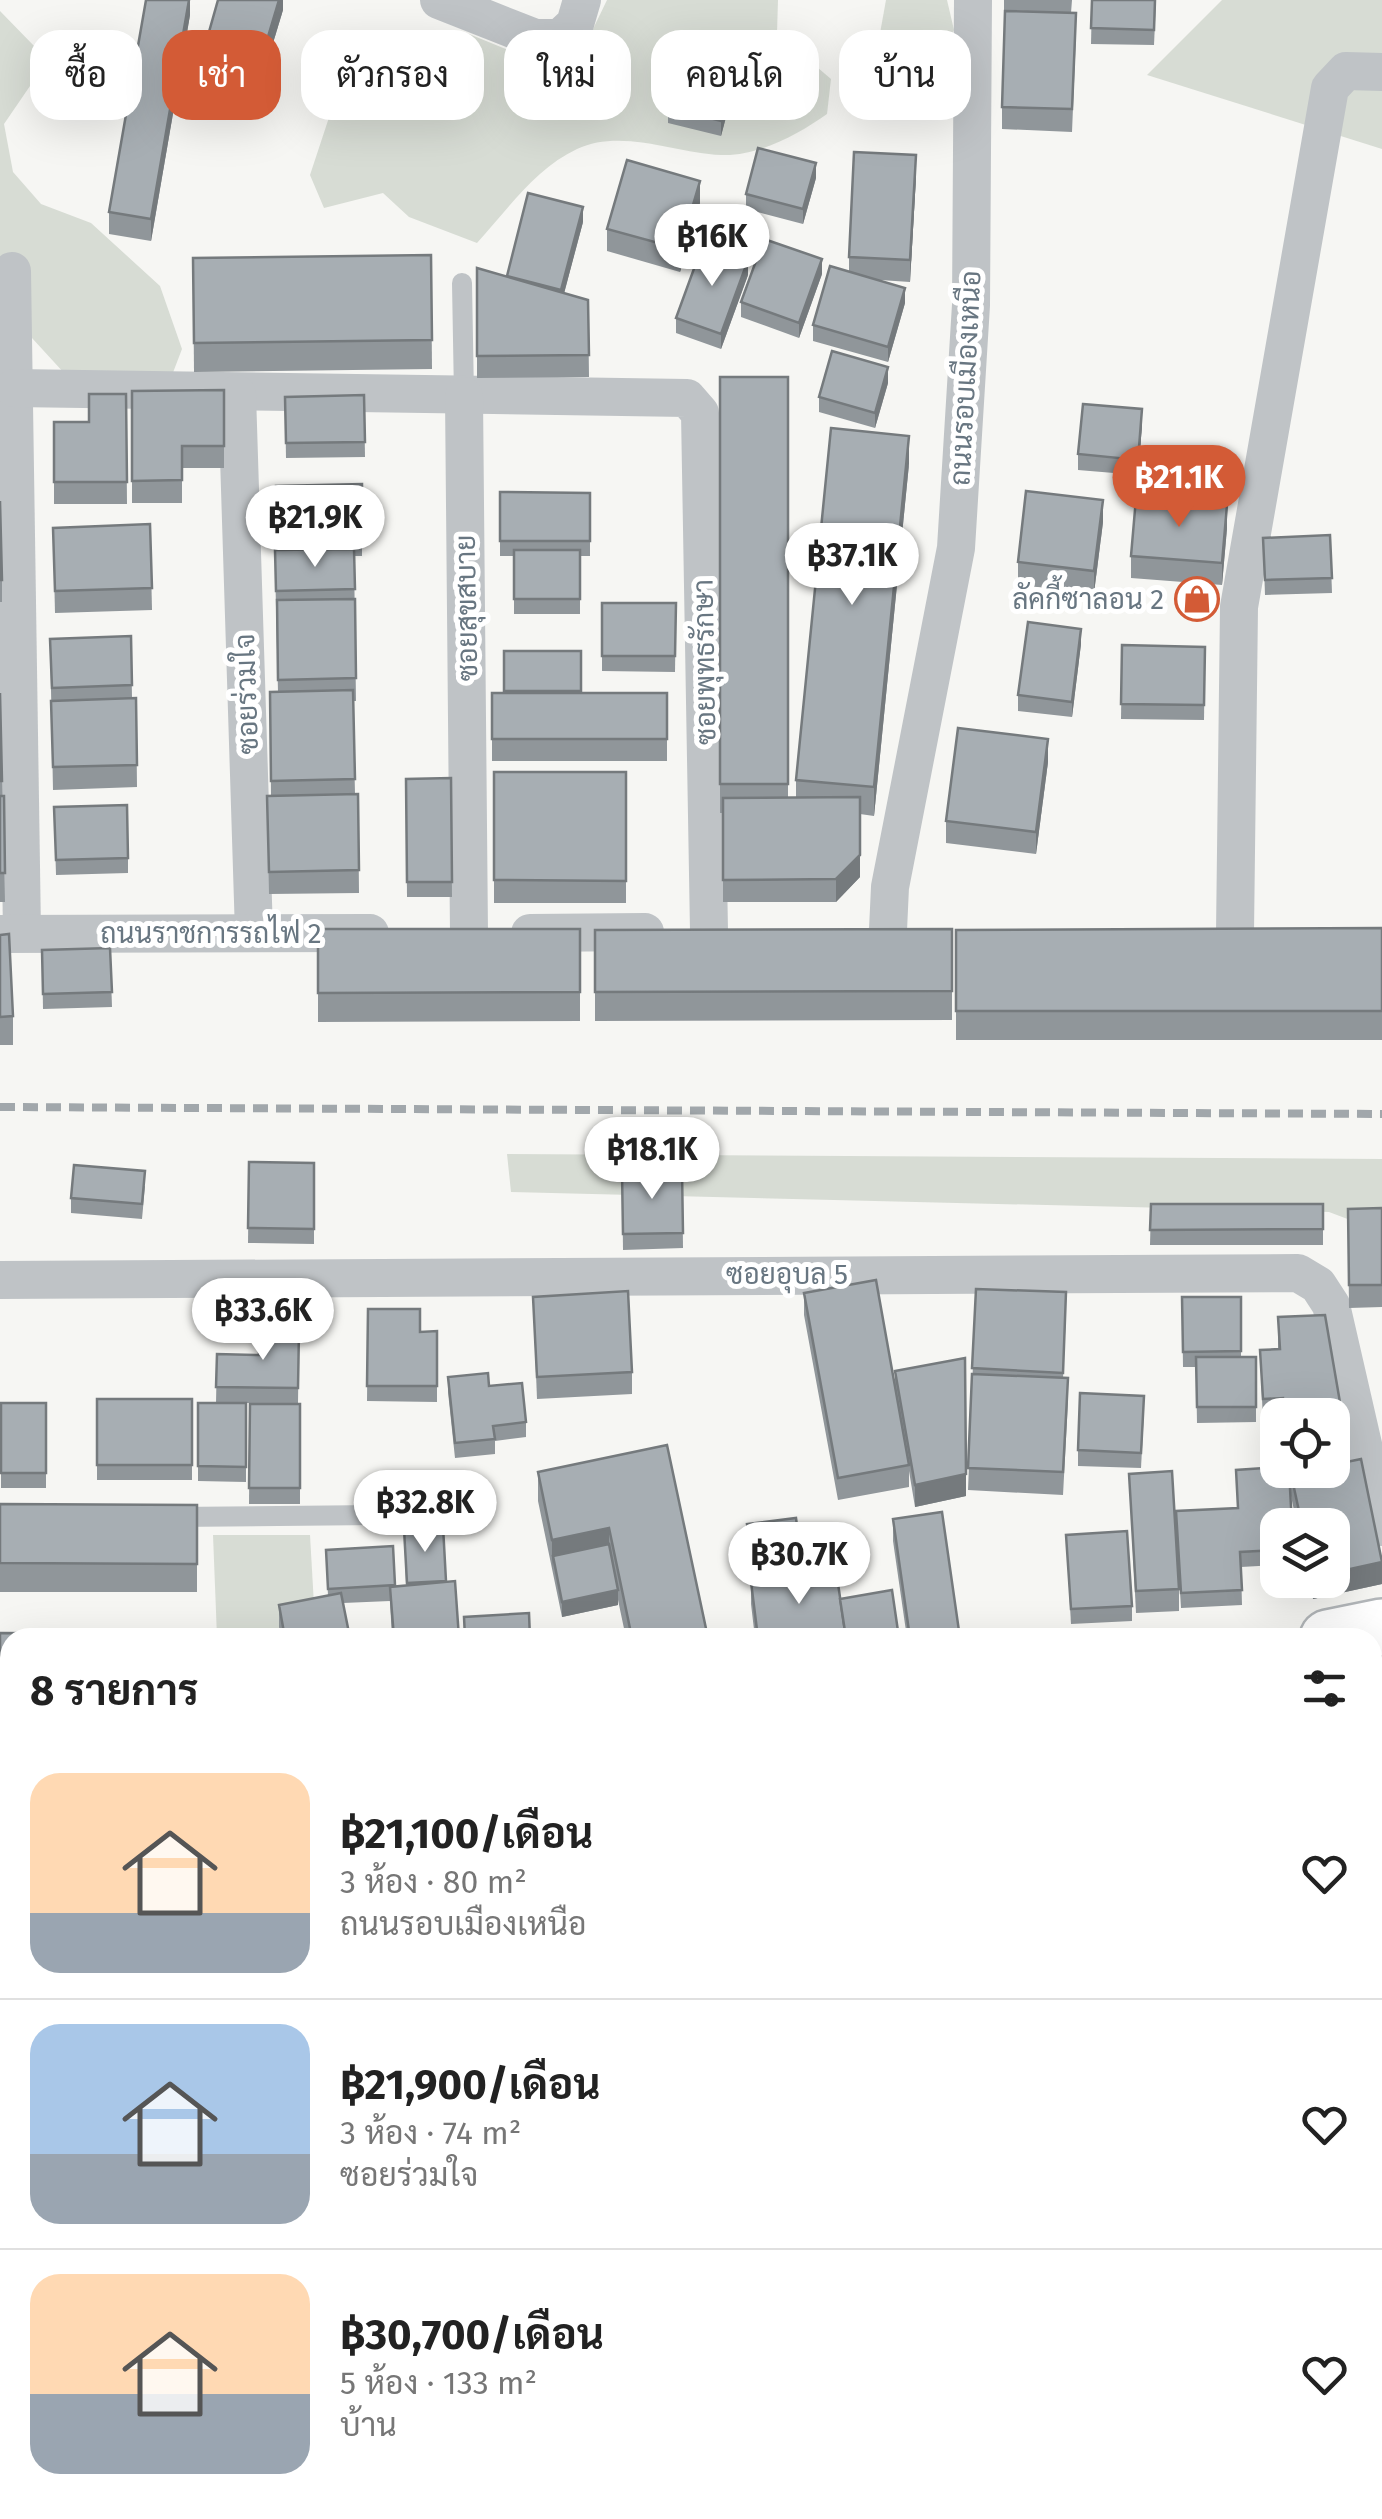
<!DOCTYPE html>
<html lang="th">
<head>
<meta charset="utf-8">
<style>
  :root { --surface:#fff; --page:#f6f6f6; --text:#222; --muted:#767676; --line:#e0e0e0; --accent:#d35b36 }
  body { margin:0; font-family:"Fira Sans",Sarabun,sans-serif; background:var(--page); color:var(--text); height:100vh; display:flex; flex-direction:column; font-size:38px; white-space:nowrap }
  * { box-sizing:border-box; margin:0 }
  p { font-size:32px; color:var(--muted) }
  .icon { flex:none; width:55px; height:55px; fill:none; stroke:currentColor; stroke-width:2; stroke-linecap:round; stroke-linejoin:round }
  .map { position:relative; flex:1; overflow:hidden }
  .side { position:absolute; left:0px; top:1628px; width:1382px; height:892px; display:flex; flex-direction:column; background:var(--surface); border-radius:30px 30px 0 0; box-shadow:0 10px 40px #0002 }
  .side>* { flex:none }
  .banner { position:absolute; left:30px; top:30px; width:1322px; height:90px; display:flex; gap:20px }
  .buttons { position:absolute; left:1260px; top:1398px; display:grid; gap:20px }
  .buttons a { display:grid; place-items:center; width:90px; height:90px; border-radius:20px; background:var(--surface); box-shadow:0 10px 40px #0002; font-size:50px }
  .price { position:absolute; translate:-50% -85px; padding:0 22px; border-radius:35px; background:#fff; color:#222; font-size:32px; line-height:65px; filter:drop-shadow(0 2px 5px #0008) }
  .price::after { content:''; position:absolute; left:50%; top:60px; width:30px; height:22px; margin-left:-15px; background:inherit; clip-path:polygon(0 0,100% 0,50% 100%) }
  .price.on { background:var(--accent); color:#fff }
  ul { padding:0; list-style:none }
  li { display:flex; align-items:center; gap:30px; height:250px; padding:0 30px }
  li+li { border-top:2px solid var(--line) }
  li span { display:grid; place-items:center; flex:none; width:280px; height:200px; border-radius:30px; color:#555 }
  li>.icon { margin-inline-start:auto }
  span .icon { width:120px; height:120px; fill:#fffc; stroke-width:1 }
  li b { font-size:42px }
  h2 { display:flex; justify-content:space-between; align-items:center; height:120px; padding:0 30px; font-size:42px }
  .chip { padding:0 35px; border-radius:30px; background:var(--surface); box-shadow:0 10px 40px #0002; font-size:35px; line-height:90px }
  .chip.on { background:var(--accent); color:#fff }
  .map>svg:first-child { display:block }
  .green { fill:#d7dcd4 }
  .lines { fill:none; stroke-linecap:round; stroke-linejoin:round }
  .primary-casing { stroke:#b3b7ba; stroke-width:60 }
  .lane { stroke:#bfc3c6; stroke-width:20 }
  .street { stroke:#bfc3c6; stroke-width:38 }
  .primary { stroke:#fff; stroke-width:55 }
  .rail { stroke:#a1a7ab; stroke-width:8; stroke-dasharray:15 8; stroke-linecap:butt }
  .wall { fill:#90969a }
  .shaded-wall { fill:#757a7d }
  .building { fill:#a7aeb3; stroke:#757a7d; stroke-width:2.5 }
  .labels { text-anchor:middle; stroke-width:10; stroke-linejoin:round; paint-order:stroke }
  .street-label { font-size:28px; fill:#687681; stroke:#fff }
  .poi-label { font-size:28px; fill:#687681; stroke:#fff; text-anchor:end }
</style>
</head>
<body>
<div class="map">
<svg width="1382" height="2519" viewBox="0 0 1382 2519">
  <rect width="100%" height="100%" fill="#f6f6f3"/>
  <g class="green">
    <path d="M607,0h171l-1,33 54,46 -4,35c-28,20 -70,43 -106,41 -45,-2 -100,-27 -144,-6 -41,19 -70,61 -100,94l-68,-26 -26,-24 -59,15 -14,-33 33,-100 21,-29 105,-12 59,24 52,-2z"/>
    <path d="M886,0h61l7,30 -14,33 -36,10 -27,-23z"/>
    <path d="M1222,0h160v149l-235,-74z"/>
    <path d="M0,11l35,36 -5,39 -26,38 9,48 28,32 50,19 69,63 22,63 -13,34 -104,-9 -33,-36 -32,-17z"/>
    <path d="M507,1154l875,5v73l-53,-20 -818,-20z"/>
    <path d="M213,1535h97l4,70 -33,32h-64z"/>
    <path d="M10,2210v150l-10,-3 4,-91 -4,-50z"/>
    <path d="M347,2510h95l-5,9h-83z"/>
    <path d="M880,2510h71l-4,9h-68z"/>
    <path d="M1029,2510h203l-1,9h-206z"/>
  </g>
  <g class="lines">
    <g class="primary-casing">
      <g id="primary">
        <path d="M1328,1638l54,-11"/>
        <path d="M0,1891l10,-2"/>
      </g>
    </g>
    <g class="lane">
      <path d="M462,283l2,113"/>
      <path d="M174,1517l203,-2"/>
      <path d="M1372,1775l10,40"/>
      <path d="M1372,2174l10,2"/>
    </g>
    <g class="street">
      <path d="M439,0l96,38h25l15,-14 7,-24"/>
      <path d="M12,271l10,662"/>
      <path d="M14,388l673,10 13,15 9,518"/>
      <path d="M237,394l17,539"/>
      <path d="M464,396l5,537"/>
      <path d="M888,930l2,-43 66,-339 15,-243 2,-305"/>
      <path d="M530,933l115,-1"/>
      <path d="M1235,933l4,-326 91,-519 16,-17 36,1"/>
      <path d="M0,934l370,-1"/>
      <path d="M0,1280l1298,-7 20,12 13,20 51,222"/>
      <path d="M985,2519l4,-9"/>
    </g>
    <use href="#primary" class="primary"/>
    <path class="rail" d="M0,1107l1382,7"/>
  </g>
  <g class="wall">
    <path d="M190,0v15l-39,226 -42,-7v-22z"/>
    <path d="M283,0v10l-30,99 -55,-16v-22z"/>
    <path d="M1004,0h68l-1,13 5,22 -4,97 -70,-3v-22l45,-95 -43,-2z"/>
    <path d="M1092,0h64l-2,45 -63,-1z"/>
    <path d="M738,72l-17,64 -53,-13v-16z"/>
    <path d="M916,177l-6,105 -30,-2 25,23 -17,59 -75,-21v-16l36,-54v-14z"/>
    <path d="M816,178l-13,46 -57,-15v-15z"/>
    <path d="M700,203l-20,69 -73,-21v-22z"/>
    <path d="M583,222l-19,71 24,7 1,77 -112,1v-110l30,9z"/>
    <path d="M431,255l1,114 -238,3 -1,-114z"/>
    <path d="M822,274l-23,64 -58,-21v-15z"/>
    <path d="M748,275l-27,74 -45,-16v-15z"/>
    <path d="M720,377h68v421h8v-18l113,-316 -35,352 -14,-2v63l-24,25h-113v-89h-3z"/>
    <path d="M888,383l-13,45 -56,-16v-15z"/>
    <path d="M224,390v78h-42v35h-50v-112z"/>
    <path d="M126,394l1,110h-73v-82h35z"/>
    <path d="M364,395l1,62 -79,1 -1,-61z"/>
    <path d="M1142,425l-4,50 -60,-5v-16z"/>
    <path d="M362,484v72h-8l2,145h-3l2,93h3l1,99 -90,1 -2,-98h4l-1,-104h8l-3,-127 2,-15 -1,-64z"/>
    <path d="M500,492l90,1v63h-10v58h-66v-58h-14z"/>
    <path d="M0,501l2,79v22h-2z"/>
    <path d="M1103,522l-9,71 -76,-8v-23z"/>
    <path d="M150,524l2,86 -97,3 -2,-85z"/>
    <path d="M1227,528l-5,57 -91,-7v-22z"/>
    <path d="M1330,535l2,58 -67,2 -2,-57z"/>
    <path d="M602,603h74l-1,69 -73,-1z"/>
    <path d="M131,636l1,62h4l1,89 -84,3 -3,-151z"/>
    <path d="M1081,644l-9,73 -54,-6v-16z"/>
    <path d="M1122,645l83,2 -1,73 -83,-1z"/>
    <path d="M504,651h77v42h86v68h-175v-68h12z"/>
    <path d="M0,693l5,209h-5z"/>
    <path d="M1048,762l-12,92 -90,-11v-22z"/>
    <rect x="494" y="772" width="132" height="131"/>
    <path d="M451,778l1,119h-45l-1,-118z"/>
    <path d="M54,807l74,51v15l-72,2z"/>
    <path d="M1382,928v112h-426v-110z"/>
    <path d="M318,929h262v92l-262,1z"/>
    <path d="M952,929v91l-357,1v-91z"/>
    <path d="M0,935l13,81v29h-13z"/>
    <path d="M110,948l2,59 -69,2 -1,-59z"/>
    <path d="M249,1162l65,1v81l-66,-1z"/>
    <path d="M682,1171l1,77 -60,2 -1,-78z"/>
    <path d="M145,1186l-3,33 -71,-6v-15z"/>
    <path d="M1151,1204h172v41h-173z"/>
    <path d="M1382,1208v99l-33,1 -1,-99z"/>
    <path d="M976,1289l90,25 -3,64 5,23 -5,94 -95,-5z"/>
    <path d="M804,1293l91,94v-16l71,125 -51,11 -6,-36v16l-71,13 -34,-185z"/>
    <path d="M533,1297l99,75v22l-95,5z"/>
    <path d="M1182,1297h59v60h15v65l-59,1 -1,-56h-13z"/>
    <path d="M368,1309l52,23 17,-1v71l-70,-1z"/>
    <path d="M1278,1317l64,97v22l-10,1v-22h-54v5l-15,2 -3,-72 18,-1z"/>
    <path d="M299,1330l-1,73h-82l1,-49 42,1z"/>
    <path d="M448,1377l41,9 37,36v15l-31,4v13l-40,4 -7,-66z"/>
    <rect x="97" y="1399" width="95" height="81"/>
    <rect x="1" y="1403" width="45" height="85"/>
    <path d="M198,1403h48v79l-48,-1z"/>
    <path d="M250,1404h50v100h-51z"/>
    <path d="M1144,1412l-3,56 -63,-2v-16z"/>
    <path d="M667,1445l41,193h-82l-8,-38v5l-56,12 -24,-116v-29z"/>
    <path d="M1236,1470l42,55v40l-37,2 1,38 -61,3 -5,-82 62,-18z"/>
    <path d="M1129,1474l50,115v22l-43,2z"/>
    <path d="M1291,1474l91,85v25l-69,15 -4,-19h23v-55h-35l-6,-29z"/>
    <path d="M0,1504l197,1v87h-197z"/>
    <path d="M796,1518l7,57 96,63h-144l-4,-34v-22h2l-6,-42v-16z"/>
    <path d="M893,1519l67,119h-53l-14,-97z"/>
    <path d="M404,1529l42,53 13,56h-67l-2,-37 -47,2 7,35h-69l-2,-11v-22l49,-9 -2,-46 69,36 11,-1z"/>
    <path d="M1066,1535l66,71v15l-61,3z"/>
    <path d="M0,1633l10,5v87h-10z"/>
    <path d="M10,1766v79l-10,2v-79z"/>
    <path d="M1372,1806l8,41v29l-8,2z"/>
    <path d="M0,2018l10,1v161l-10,-1z"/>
    <path d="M0,2382l10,1v33l-10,-1z"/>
    <path d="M162,2510h32l-2,8z"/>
    <path d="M229,2510h40l-2,8 -38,-6z"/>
    <path d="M279,2510h39l-1,9h-38z"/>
    <rect x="604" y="2510" width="33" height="9"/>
  </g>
  <g class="shaded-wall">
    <path d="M189,0h1v15l-39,226v-22z"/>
    <path d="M279,0h4v10l-30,99v-22z"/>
    <path d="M738,57v15l-17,64v-15z"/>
    <path d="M916,155v22l-6,105v-22z"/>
    <path d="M816,163v15l-13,46v-15z"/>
    <path d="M700,181v22l-20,69v-23z"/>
    <path d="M583,207v15l-22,83v-15z"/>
    <path d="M822,259v15l-23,64v-15z"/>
    <path d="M748,260v15l-27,74v-15z"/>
    <path d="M905,288v15l-17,59v-15z"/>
    <path d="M888,367v16l-13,45v-15z"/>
    <path d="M1142,409v16l-4,50v-15z"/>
    <path d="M909,436v28l-35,352v-29z"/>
    <path d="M1103,500v22l-9,71v-22z"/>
    <path d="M1227,505v23l-5,57v-22z"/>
    <path d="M1081,629v15l-9,73v-15z"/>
    <path d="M1048,739v23l-12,92v-22z"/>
    <path d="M860,855v22l-24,25v-23z"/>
    <path d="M966,1474v22l-51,11v-22z"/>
    <path d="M609,1528v29l-56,-1 -1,13v-29z"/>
    <path d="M1382,1562v22l-69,15v-19h19v-7z"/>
    <path d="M618,1590v15l-56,12v-15z"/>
    <path d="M1382,1715v15l-10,2v-15z"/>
    <path d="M1379,2342v22l-7,38v-22z"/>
  </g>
  <g class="building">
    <path d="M146,0h43l-38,219 -42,-7z"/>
    <path d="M218,0h61l-26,87 -55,-16z"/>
    <path d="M1092,0h63l-1,30 -63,-2z"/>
    <path d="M1005,11l71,2 -4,96 -70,-2z"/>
    <path d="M685,44l53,13 -17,64 -53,-14z"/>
    <path d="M758,148l58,15 -13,46 -57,-15z"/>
    <path d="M854,152l62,3 -6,105 -61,-3z"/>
    <path d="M627,160l73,21 -20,68 -73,-20z"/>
    <path d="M528,193l55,14 -22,83 -54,-14z"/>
    <path d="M764,239l58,20 -23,64 -58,-21z"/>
    <path d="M703,244l45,16 -27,74 -45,-16z"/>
    <path d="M431,255l1,85 -238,3 -1,-85z"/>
    <path d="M830,266l75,22 -17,59 -75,-22z"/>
    <path d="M477,268l111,32 1,55 -112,1z"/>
    <path d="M832,351l56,16 -13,46 -56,-16z"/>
    <rect x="720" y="377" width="68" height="407"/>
    <path d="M224,390v56h-42v34l-50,1v-90z"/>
    <path d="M89,394h37l1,88h-73v-60h35z"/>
    <path d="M364,395l1,47 -79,1 -1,-46z"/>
    <path d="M1083,404l59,5 -4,51 -60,-6z"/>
    <path d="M831,428l78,8 -35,351 -78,-7z"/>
    <path d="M362,484v57l-85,2 -1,-57z"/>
    <path d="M1026,491l77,9 -9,71 -76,-9z"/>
    <path d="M500,492l90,1v48h-90z"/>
    <path d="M1136,498l91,7 -5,58 -91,-7z"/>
    <path d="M0,501l2,79h-2z"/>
    <path d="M150,524l2,64 -97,3 -2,-63z"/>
    <path d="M1330,535l2,43 -67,2 -2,-42z"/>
    <path d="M354,549l1,40 -79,2 -1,-41z"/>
    <rect x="514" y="550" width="66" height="49"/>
    <path d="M355,599l1,79 -78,2 -1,-80z"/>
    <path d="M602,603h74l-1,53h-73z"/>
    <path d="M1028,622l53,7 -9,73 -54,-7z"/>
    <path d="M131,636l1,49 -80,3 -2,-49z"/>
    <path d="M1122,645l83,2 -1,58 -83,-1z"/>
    <rect x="504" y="651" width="77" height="40"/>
    <path d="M353,690l2,89 -84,2 -1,-89z"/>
    <path d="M0,693l2,88h-2z"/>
    <rect x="492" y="693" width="175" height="46"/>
    <path d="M136,698l1,67 -84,2 -2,-66z"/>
    <path d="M958,728l90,11 -12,93 -90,-11z"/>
    <path d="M494,772h132v109l-132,-1z"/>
    <path d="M451,778l1,104h-45l-1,-103z"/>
    <path d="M358,794l1,76 -90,2 -2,-76z"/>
    <path d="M0,796h4l1,77h-5z"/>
    <path d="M860,797v58l-24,24 -113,1v-82z"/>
    <path d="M127,805l1,53 -72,2 -2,-53z"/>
    <path d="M1382,928v83h-426v-81z"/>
    <path d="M318,929h262v63l-262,1z"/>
    <path d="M952,929v62l-357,1v-62z"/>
    <path d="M9,934l4,82 -13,1v-82z"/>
    <path d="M110,948l2,44 -69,2 -1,-44z"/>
    <path d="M249,1162l65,1v66l-66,-1z"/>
    <path d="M74,1165l71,6 -3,33 -71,-6z"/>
    <path d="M682,1171l1,62 -60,1 -1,-62z"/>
    <path d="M1151,1204h172v25l-173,1z"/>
    <path d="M1382,1208v77h-33l-1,-76z"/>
    <path d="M876,1280l33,185 -71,13 -34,-185z"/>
    <path d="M976,1289l90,3 -3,81 -91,-5z"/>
    <path d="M628,1291l4,81 -95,5 -4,-80z"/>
    <path d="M1182,1297h59v54l-58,1z"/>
    <path d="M368,1309h52v23l17,-1v55h-70z"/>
    <path d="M1325,1315l17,99 -58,1 -1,-17 -20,1 -3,-49 20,-1 -2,-32z"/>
    <path d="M259,1329l40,1 -1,58 -82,-1 1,-33 42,1z"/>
    <path d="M1196,1357h60v50h-59z"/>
    <path d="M965,1358l1,116 -51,11 -20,-114z"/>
    <path d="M488,1373l1,13 33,-3 4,39 -33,4 2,13 -40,4 -7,-66z"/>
    <path d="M972,1374l96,4 -5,94 -95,-4z"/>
    <path d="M1080,1393l64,3 -3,57 -63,-3z"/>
    <rect x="97" y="1399" width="95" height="66"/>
    <rect x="1" y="1403" width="45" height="70"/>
    <path d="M198,1403h48v64l-48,-1z"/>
    <path d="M250,1404h50v84h-51z"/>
    <path d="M667,1445l41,193h-76l-23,-110 -57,12 -14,-68z"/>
    <path d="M1361,1459l21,103 -50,11v-48h-30l-11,-51 19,-4h22v-5z"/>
    <path d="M1278,1467v3h11l3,55h-14v25l-38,2 2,38 -61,3 -5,-82 62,-3 -2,-38z"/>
    <path d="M1172,1471l7,118 -43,2 -7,-117z"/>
    <path d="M0,1504l197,1v59l-197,-1z"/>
    <path d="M942,1512l18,126h-50l-17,-119z"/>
    <path d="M796,1518l7,53 -48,7 -8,-54z"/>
    <path d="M443,1526l3,55 -39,2 -3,-54z"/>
    <path d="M1127,1531l5,75 -61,3 -5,-74z"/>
    <path d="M609,1544l9,46 -56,12 -9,-46z"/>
    <path d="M393,1546l2,39 -67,4 -2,-39z"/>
    <path d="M836,1570l10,68h-88l-7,-56z"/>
    <path d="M455,1581l4,57h-65l-4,-51z"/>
    <path d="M892,1590l7,48h-53l-6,-39z"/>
    <path d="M341,1593l9,45h-65l-6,-33z"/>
    <path d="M529,1613l1,25h-65l-1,-21z"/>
    <path d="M0,1633l199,1v4h-189v58h-10z"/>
    <path d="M1382,1666v49l-10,2v-50z"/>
    <path d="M10,1766v56l-10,2v-56z"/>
    <path d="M1372,1806l8,41 -8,2z"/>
    <path d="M0,2018l10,1v41l-10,-1z"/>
    <path d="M0,2080l10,1v77l-10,-1z"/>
    <path d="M1372,2341l7,1 -7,38z"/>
    <path d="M0,2382l10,1v25l-10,-1z"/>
    <path d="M452,2510h66l-1,9h-66z"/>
    <path d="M528,2510l34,1 -1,8h-33z"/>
    <rect x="604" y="2510" width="33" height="3"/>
    <path d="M755,2510h45l-1,9h-45z"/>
    <path d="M804,2510h59l5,1 -1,8h-64z"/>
    <path d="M1238,2510h52l-1,9h-53z"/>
    <path d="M1369,2515l13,2v2h-14z"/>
  </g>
  <defs>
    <g id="shop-ring" transform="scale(2.25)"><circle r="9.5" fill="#fff" stroke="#d35b36" stroke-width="1.5"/><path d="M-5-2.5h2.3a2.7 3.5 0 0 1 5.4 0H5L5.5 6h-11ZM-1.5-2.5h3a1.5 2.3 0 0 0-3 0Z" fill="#d35b36"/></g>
  </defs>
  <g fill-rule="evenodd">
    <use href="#shop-ring" x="1197" y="599"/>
  </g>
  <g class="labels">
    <g class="street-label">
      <text transform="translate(965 378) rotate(-87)" y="10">ถนนรอบเมืองเหนือ</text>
      <text transform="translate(466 608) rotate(-91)" y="10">ซอยสุขสบาย</text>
      <text transform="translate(704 662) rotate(-91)" y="10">ซอยพุทธรักษา</text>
      <text transform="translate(246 694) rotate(-92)" y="10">ซอยร่วมใจ</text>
      <text x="211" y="943">ถนนราชการรถไฟ 2</text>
      <text x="787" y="1284">ซอยอุบล 5</text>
    </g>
    <g class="poi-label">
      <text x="1164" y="609">ลัคกี้ซาลอน 2</text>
    </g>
  </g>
</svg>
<div class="buttons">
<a><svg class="icon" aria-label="locate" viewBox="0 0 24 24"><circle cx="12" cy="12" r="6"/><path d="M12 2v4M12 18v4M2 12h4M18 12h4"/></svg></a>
<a><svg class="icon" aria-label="layers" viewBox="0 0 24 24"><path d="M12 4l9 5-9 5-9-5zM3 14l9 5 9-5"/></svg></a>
</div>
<b class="price" style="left:712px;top:289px">฿16K</b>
<b class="price on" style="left:1179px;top:530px">฿21.1K</b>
<b class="price" style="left:315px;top:570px">฿21.9K</b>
<b class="price" style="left:852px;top:608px">฿37.1K</b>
<b class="price" style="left:652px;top:1202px">฿18.1K</b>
<b class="price" style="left:263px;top:1363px">฿33.6K</b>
<b class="price" style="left:425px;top:1555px">฿32.8K</b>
<b class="price" style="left:799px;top:1607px">฿30.7K</b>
<div class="banner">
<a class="chip">ซื้อ</a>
<a class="chip on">เช่า</a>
<a class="chip">ตัวกรอง</a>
<a class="chip">ใหม่</a>
<a class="chip">คอนโด</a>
<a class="chip">บ้าน</a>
</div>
<section class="side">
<h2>8 รายการ<svg class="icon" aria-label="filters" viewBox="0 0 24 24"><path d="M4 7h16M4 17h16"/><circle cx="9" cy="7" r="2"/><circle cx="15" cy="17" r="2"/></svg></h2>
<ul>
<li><span style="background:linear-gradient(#ffd9b3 70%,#9aa5b1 0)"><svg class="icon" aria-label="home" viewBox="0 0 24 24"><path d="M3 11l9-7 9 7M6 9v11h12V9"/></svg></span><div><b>฿21,100/เดือน</b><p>3 ห้อง · 80 m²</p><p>ถนนรอบเมืองเหนือ</p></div><svg class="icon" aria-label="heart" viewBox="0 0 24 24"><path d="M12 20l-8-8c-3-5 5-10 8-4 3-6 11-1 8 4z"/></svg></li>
<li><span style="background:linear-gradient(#a9c7e8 65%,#9aa5b1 0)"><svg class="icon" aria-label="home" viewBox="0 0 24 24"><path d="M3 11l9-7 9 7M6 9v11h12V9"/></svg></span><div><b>฿21,900/เดือน</b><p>3 ห้อง · 74 m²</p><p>ซอยร่วมใจ</p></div><svg class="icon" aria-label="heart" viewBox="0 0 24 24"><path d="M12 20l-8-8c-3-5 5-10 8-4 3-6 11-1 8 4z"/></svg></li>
<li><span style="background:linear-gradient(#ffd9b3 60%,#9aa5b1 0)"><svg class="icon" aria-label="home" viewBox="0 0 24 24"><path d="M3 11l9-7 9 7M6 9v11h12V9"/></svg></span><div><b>฿30,700/เดือน</b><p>5 ห้อง · 133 m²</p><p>บ้าน</p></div><svg class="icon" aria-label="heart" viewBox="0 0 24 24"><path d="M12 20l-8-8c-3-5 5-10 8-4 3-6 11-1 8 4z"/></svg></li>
</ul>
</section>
</div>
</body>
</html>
